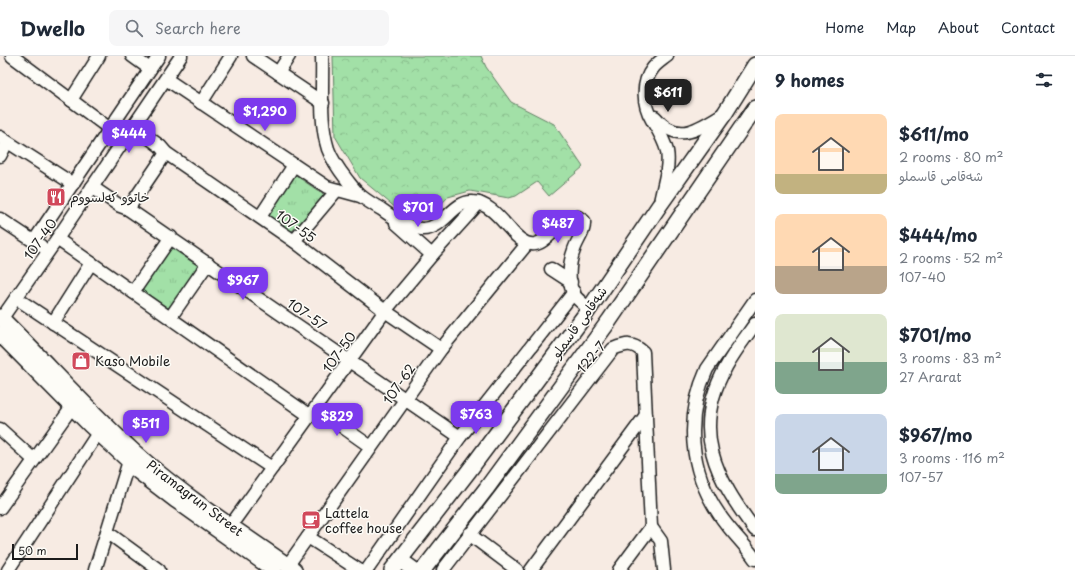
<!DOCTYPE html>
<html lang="en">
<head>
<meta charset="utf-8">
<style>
  :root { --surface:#fff; --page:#f6f6f7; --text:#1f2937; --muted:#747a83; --line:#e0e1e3; --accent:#7c3aed }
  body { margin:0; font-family:"Playpen Sans","Playpen Sans Arabic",sans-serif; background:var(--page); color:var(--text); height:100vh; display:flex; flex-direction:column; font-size:15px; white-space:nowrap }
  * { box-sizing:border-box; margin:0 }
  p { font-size:13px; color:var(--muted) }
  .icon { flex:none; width:22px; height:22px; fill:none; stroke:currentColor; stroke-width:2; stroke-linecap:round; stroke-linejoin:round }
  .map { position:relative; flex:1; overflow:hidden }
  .drawer { display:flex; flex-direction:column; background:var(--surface); width:320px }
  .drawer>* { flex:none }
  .scale { position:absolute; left:12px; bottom:10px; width:66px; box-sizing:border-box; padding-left:4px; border:2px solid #1c1c1c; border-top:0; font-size:11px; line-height:14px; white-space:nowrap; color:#1c1c1c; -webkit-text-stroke:3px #fdfcf7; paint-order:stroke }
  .price { position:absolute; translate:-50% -34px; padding:0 9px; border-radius:8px; background:var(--accent); color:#fff; font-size:13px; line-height:26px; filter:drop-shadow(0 1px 2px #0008) }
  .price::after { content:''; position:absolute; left:50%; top:24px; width:12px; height:9px; margin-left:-6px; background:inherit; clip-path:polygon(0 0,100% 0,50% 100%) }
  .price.current { background:#222; color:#fff }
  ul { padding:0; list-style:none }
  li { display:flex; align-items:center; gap:12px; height:100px; padding:0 20px }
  li span { display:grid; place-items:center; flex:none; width:112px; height:80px; border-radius:8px; color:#555 }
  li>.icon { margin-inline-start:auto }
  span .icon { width:48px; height:48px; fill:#fffc; stroke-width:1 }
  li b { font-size:17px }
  h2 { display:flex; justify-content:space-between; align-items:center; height:48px; padding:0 20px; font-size:17px }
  header { display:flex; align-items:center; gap:24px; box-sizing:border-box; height:56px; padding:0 20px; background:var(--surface); border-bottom:1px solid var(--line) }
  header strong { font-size:19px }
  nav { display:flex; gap:22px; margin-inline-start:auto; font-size:14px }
  .search { width:280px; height:36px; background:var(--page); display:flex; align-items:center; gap:10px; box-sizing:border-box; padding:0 14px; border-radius:8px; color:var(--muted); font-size:15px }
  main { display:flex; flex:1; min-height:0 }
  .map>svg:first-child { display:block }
  .grass { fill:url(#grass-tufts); stroke:#5f7e62 }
  .forest { fill:url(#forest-crowns); stroke:#5f7e62 }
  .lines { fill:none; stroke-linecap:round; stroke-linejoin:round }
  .minor-casing { stroke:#1c1c1c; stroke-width:15 }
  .major-casing { stroke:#1c1c1c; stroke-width:18 }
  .minor { stroke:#fdfcf7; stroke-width:12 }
  .major { stroke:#fdfcf7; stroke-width:15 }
  .labels { text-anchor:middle; stroke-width:3; stroke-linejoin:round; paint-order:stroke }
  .poi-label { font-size:13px; fill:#1c1c1c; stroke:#fdfcf7; text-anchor:start }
  .street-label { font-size:13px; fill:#1c1c1c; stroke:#fdfcf7 }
</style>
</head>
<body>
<header>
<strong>Dwello</strong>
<div class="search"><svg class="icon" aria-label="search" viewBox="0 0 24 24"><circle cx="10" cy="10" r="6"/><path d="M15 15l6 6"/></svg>Search here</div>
<nav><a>Home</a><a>Map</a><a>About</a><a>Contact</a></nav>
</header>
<main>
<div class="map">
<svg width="755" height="514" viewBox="0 0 755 514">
  <defs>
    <pattern id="grass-tufts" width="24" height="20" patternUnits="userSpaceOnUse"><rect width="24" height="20" fill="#a2e0a7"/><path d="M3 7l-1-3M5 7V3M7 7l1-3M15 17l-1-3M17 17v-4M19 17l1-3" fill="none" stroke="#8bc08f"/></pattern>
    <pattern id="forest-crowns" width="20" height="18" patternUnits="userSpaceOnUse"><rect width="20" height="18" fill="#a2e0a7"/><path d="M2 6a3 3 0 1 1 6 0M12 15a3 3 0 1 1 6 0" fill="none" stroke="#8bc08f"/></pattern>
  </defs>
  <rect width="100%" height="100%" fill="#f7ebe3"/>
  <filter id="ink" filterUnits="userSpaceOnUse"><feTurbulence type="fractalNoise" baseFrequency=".025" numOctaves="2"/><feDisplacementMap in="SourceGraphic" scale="8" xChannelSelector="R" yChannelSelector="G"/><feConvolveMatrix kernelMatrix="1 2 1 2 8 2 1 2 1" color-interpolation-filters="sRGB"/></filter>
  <g filter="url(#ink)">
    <g class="grass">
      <path d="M295,119l31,21 -38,39 -23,-18z"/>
      <path d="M170,191l30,20 -31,45 -29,-20z"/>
    </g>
    <path class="forest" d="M333,0h148l5,11 25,35 43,22 29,43 -34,29 -12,-14 -21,14 -7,2 -39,-7 -22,6 -19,20 -20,2 -49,-41 -25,-42z"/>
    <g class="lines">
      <g class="minor-casing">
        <g id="minor">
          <path d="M12,0l98,73"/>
          <path d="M132,0l18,13"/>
          <path d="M253,0l70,47"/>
          <path d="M322,0c1,29 -3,65 6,93 4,11 12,22 19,31 4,5 9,12 14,16 6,5 13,9 20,13 11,8 27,19 40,20 22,2 32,-29 52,-27 15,1 26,15 36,26 33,40 39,-6 69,-11l6,4c1,11 -7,19 -10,29 -5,13 -7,35 1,46 4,5 10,9 14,13"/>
          <path d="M278,17l11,-17"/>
          <path d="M166,23l161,108 33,9"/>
          <path d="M71,44l28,-44"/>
          <path d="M201,47l30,-47"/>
          <path d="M655,61c23,28 43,12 68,-3"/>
          <path d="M133,70l27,20 6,7 128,88 91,70 56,38"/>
          <path d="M0,81l73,47"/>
          <path d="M0,100l7,-14"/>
          <path d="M92,131l28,19 8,3 332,228"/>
          <path d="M660,146c3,-16 10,-35 7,-51 -3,-12 -9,-21 -15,-31 -9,-15 -11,-37 1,-52 4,-5 9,-8 14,-12"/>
          <path d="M128,153l38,-56"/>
          <path d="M260,161l34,-52"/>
          <path d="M0,163l41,27"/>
          <path d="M396,167l36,32"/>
          <path d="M57,183l253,177"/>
          <path d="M34,185l125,-185"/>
          <path d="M294,185l43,-51"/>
          <path d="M551,213l20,13"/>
          <path d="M133,236l38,-55"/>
          <path d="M16,242l256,170"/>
          <path d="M755,244l-48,69c-22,48 -18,101 12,145 10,16 25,29 36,45"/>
          <path d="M2,262l55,-79 124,-183"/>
          <path d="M170,262l38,-55"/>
          <path d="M53,267l38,-60"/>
          <path d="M755,268c-10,14 -21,28 -29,43 -36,64 -10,111 29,163"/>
          <path d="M316,352l55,39"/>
          <path d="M0,373l34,31"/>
          <path d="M0,452l72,-101"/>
          <path d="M231,469l154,-214 47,-56 47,-52"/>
          <path d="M651,471l10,14 3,29"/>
          <path d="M107,476l52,38"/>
          <path d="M469,478l48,36"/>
          <path d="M308,481l51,33"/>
          <path d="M288,509l153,-216 86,-105"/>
          <path d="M8,514l90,-137"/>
          <path d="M95,514l34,-109"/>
          <path d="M367,514l93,-133 114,-145"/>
          <path d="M443,514l170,-221c13,-5 19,-7 30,3l8,175 -32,43"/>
          <path d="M531,514l115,-155"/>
        </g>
      </g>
      <g class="major-casing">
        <g id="major">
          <path d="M0,261c48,47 92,98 142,142 47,41 101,75 152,111"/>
          <path d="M0,278l90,91 39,36 5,7 43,33 97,69"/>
          <path d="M400,504l14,10"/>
          <path d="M392,514l76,-98 117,-157 74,-109 66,-93 30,-48"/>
          <path d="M423,514l63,-81 123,-168 146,-213"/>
        </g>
      </g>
      <use href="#minor" class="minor"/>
      <use href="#major" class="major"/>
    </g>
  </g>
  <defs>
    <g id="restaurant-square" transform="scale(1)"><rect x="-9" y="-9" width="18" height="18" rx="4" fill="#d1495b" stroke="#fdfcf7"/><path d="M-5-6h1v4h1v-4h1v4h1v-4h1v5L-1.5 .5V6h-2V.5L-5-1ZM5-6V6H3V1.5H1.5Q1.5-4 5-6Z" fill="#fff"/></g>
    <g id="shop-square" transform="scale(1)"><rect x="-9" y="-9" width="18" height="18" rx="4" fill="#d1495b" stroke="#fdfcf7"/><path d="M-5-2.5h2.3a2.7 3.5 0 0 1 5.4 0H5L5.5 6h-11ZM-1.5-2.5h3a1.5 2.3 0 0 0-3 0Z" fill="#fff"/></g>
    <g id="cafe-square" transform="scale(1)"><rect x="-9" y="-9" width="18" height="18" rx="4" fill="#d1495b" stroke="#fdfcf7"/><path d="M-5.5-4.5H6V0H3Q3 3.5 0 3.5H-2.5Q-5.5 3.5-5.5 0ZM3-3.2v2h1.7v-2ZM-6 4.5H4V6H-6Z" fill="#fff"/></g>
  </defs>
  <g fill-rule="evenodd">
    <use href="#restaurant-square" x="56" y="141"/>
    <use href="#shop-square" x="81" y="305"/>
    <use href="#cafe-square" x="311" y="464"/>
  </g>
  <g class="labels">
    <g class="poi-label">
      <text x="70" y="146">خاتوو کەلسووم</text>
      <text x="95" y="310">Kaso Mobile</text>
      <text x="325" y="462">Lattela<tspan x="325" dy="15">coffee house</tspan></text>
    </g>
    <g class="street-label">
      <text transform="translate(296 170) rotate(36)" y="5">107-55</text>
      <text transform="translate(40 183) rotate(-55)" y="5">107-40</text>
      <text transform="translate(307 258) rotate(35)" y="5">107-57</text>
      <text transform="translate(579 266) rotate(-54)" y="5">شەقامی قاسملو</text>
      <text transform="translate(339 296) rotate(-54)" y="5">107-50</text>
      <text transform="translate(591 301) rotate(-50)" y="5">122-7</text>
      <text transform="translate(399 328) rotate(-55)" y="5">107-62</text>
      <text transform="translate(195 442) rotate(37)" y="5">Piramagrun Street</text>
    </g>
  </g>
</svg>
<div class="scale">50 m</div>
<b class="price current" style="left:668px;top:57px">$611</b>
<b class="price" style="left:265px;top:76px">$1,290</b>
<b class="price" style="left:129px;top:98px">$444</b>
<b class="price" style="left:418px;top:172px">$701</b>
<b class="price" style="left:558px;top:188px">$487</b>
<b class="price" style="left:243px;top:245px">$967</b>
<b class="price" style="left:476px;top:379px">$763</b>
<b class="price" style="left:337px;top:381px">$829</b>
<b class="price" style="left:146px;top:388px">$511</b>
</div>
<section class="drawer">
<h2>9 homes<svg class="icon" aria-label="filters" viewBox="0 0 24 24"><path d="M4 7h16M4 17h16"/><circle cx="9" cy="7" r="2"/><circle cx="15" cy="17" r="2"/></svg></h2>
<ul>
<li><span style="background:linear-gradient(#ffd9b3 75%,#c2b280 0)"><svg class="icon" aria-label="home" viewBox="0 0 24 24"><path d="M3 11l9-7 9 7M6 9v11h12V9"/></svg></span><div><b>$611/mo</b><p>2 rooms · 80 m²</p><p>شەقامی قاسملو</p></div></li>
<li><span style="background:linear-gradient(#ffd9b3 65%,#b9a48a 0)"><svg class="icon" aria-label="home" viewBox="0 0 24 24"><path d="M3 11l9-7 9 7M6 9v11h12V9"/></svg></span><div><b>$444/mo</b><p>2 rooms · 52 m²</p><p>107-40</p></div></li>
<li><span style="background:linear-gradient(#dfe7d0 60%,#7fa58c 0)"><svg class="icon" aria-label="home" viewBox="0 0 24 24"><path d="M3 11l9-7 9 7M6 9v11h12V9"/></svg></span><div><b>$701/mo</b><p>3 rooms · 83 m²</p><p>27 Ararat</p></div></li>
<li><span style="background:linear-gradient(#c9d6e8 75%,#7fa58c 0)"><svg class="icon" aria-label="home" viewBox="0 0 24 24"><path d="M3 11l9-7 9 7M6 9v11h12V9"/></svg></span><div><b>$967/mo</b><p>3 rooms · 116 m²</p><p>107-57</p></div></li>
</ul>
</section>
</main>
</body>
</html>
